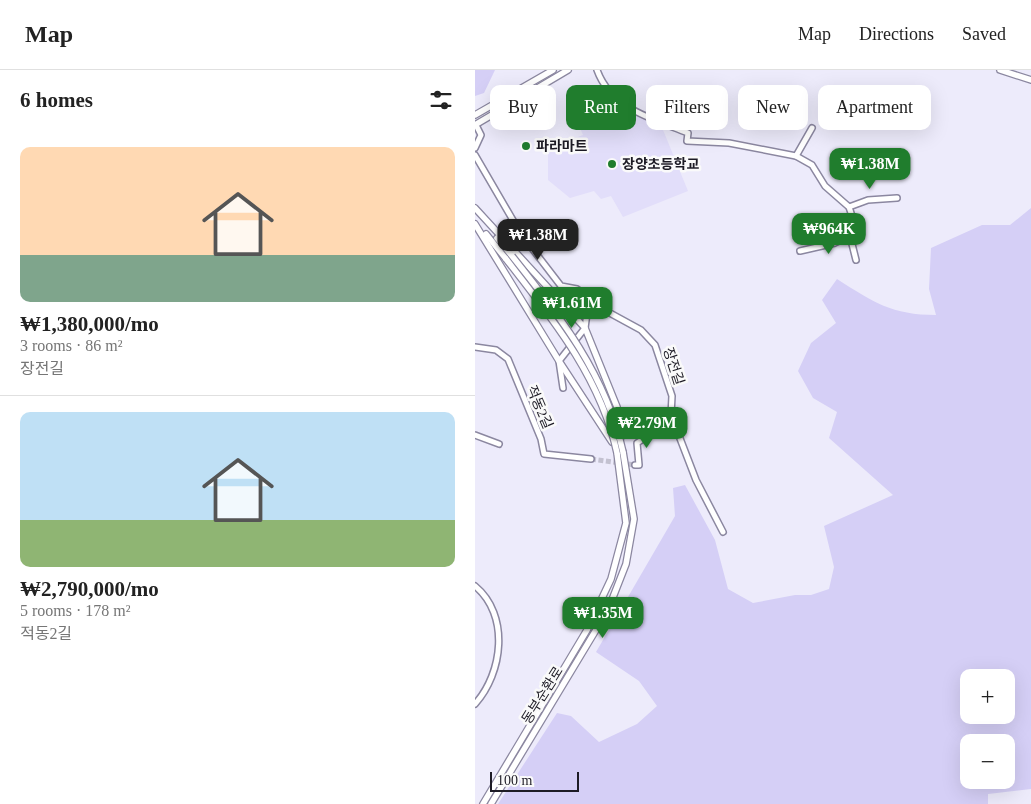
<!DOCTYPE html>
<html lang="en">
<head>
<meta charset="utf-8">
<style>
  :root { --surface:#fff; --page:#f6f6f6; --text:#222; --muted:#767676; --line:#e0e0e0; --accent:#207d2d }
  body { margin:0; font-family:"Times New Roman","Noto Sans KR",serif; background:var(--page); color:var(--text); height:100vh; display:flex; flex-direction:column; font-size:19px; white-space:nowrap }
  * { box-sizing:border-box; margin:0 }
  p { font-size:16px; color:var(--muted) }
  .icon { flex:none; width:28px; height:28px; fill:none; stroke:currentColor; stroke-width:2; stroke-linecap:round; stroke-linejoin:round }
  .map { position:relative; flex:1; overflow:hidden }
  .sheet { display:flex; flex-direction:column; background:var(--surface); width:475px }
  .sheet>* { flex:none }
  .banner { position:absolute; left:15px; top:15px; width:465px; height:45px; display:flex; gap:10px }
  .buttons { position:absolute; left:485px; top:599px; display:grid; gap:10px }
  .buttons a { display:grid; place-items:center; width:55px; height:55px; border-radius:10px; background:var(--surface); box-shadow:0 5px 20px #0002; font-size:25px }
  .scale { position:absolute; left:15px; bottom:12px; width:89px; box-sizing:border-box; padding-left:5px; border:2px solid #1d1b25; border-top:0; font-size:14px; line-height:18px; white-space:nowrap; color:#1d1b25; -webkit-text-stroke:4px #fafafa; paint-order:stroke }
  .price { position:absolute; translate:-50% -42px; padding:0 11px; border-radius:10px; background:var(--accent); color:#fff; font-size:16px; line-height:32px; filter:drop-shadow(0 1px 2px #0008) }
  .price::after { content:''; position:absolute; left:50%; top:30px; width:15px; height:11px; margin-left:-8px; background:inherit; clip-path:polygon(0 0,100% 0,50% 100%) }
  .price.on { background:#222; color:#fff }
  ul { padding:0; list-style:none }
  li { display:grid; align-content:center; gap:10px; height:265px; padding:0 20px }
  li+li { border-top:1px solid var(--line) }
  li span { display:grid; place-items:center; height:155px; border-radius:10px; color:#555 }
  li>.icon { margin-inline-start:auto }
  span .icon { width:90px; height:90px; fill:#fffc; stroke-width:1 }
  li b { font-size:21px }
  h2 { display:flex; justify-content:space-between; align-items:center; height:60px; padding:0 20px; font-size:21px }
  .tag { padding:0 18px; border-radius:10px; background:var(--surface); box-shadow:0 5px 20px #0002; font-size:18px; line-height:45px }
  .tag.on { background:var(--accent); color:#fff }
  header { display:flex; align-items:center; gap:30px; box-sizing:border-box; height:70px; padding:0 25px; background:var(--surface); border-bottom:1px solid var(--line) }
  header strong { font-size:24px }
  nav { display:flex; gap:28px; margin-inline-start:auto; font-size:18px }
  main { display:flex; flex:1; min-height:0 }
  .map>svg:first-child { display:block }
  .built { fill:#e2defa }
  .green { fill:#d5cff6; fill-rule:evenodd }
  .lines { fill:none; stroke-linecap:round; stroke-linejoin:round }
  .minor-tunnel { stroke:#c3c1d0; stroke-width:5; stroke-dasharray:5 2.5; stroke-linecap:butt }
  .minor-casing { stroke:#8b87a0; stroke-width:8 }
  .tertiary-casing { stroke:#8b87a0; stroke-width:8 }
  .minor { stroke:#fff; stroke-width:5 }
  .tertiary { stroke:#fff; stroke-width:5.5 }
  .tertiary-bridge-casing { stroke:#8b87a0; stroke-width:8; stroke-linecap:butt }
  .tertiary-bridge { stroke:#fff; stroke-width:5.5 }
  .poi-dot { fill:#207d2d; stroke:#fafafa; stroke-width:2 }
  .labels { text-anchor:middle; stroke-width:5; stroke-linejoin:round; paint-order:stroke }
  .poi-label { font-size:14px; font-weight:bold; fill:#1d1b25; stroke:#fafafa; text-anchor:start }
  .street-label { font-size:14px; fill:#1d1b25; stroke:#fafafa }
</style>
</head>
<body>
<header>
<strong>Map</strong>
<nav><a>Map</a><a>Directions</a><a>Saved</a></nav>
</header>
<main>
<section class="sheet">
<h2>6 homes<svg class="icon" aria-label="filters" viewBox="0 0 24 24"><path d="M4 7h16M4 17h16"/><circle cx="9" cy="7" r="2"/><circle cx="15" cy="17" r="2"/></svg></h2>
<ul>
<li><span style="background:linear-gradient(#ffd9b3 70%,#7fa58c 0)"><svg class="icon" aria-label="home" viewBox="0 0 24 24"><path d="M3 11l9-7 9 7M6 9v11h12V9"/></svg></span><div><b>₩1,380,000/mo</b><p>3 rooms · 86 m²</p><p>장전길</p></div></li>
<li><span style="background:linear-gradient(#bfe0f5 70%,#8fb573 0)"><svg class="icon" aria-label="home" viewBox="0 0 24 24"><path d="M3 11l9-7 9 7M6 9v11h12V9"/></svg></span><div><b>₩2,790,000/mo</b><p>5 rooms · 178 m²</p><p>적동2길</p></div></li>
</ul>
</section>
<div class="map">
<svg width="556" height="734" viewBox="0 0 556 734">
  <rect width="100%" height="100%" fill="#edebfb"/>
  <path class="built" d="M144,38l42,17 27,66 -65,26 -12,-21 -10,3 -7,-8 -24,7 -22,-18v-32l35,-13 -7,-16z"/>
  <g class="green">
    <path d="M0,0h20l-11,23 -9,3z"/>
    <path d="M556,138v581l-43,5v10h-490l59,-91 14,3 28,26 38,-18 20,-18 -18,-25 -43,-29 79,-136 -2,-28 12,-3 30,55 13,49 25,14 42,-8h16l18,-6 5,-22 -10,-41 69,-31 -64,-57 8,-26 -24,-14 -15,-27 13,-28 25,-20 -14,-23 15,-21c36,23 55,36 99,36l-7,-26 2,-41 51,-23h28zM494,608h37v37h-37zM494,672h37v38h-37z"/>
  </g>
  <g class="lines">
    <path class="minor-tunnel" d="M116,389l44,6"/>
    <g class="minor-casing">
      <g id="minor">
        <path d="M122,0c14,39 56,49 91,63l-1,8 42,2 67,13 16,9 13,21 24,21 2,6 -1,23 6,24"/>
        <path d="M0,78l6,-13 -5,-10"/>
        <path d="M0,85l46,79 40,52 16,3 31,23 33,18 14,15 17,51 -1,19 25,65 27,52"/>
        <path d="M321,86l16,-28"/>
        <path d="M374,137l19,-7 29,-2"/>
        <path d="M325,181l35,-8 15,-7"/>
        <path d="M0,277l21,3 12,9 33,80 3,15 47,5"/>
        <path d="M88,318l-4,-27 26,-33 4,-30"/>
        <path d="M0,365l24,9"/>
        <path d="M160,395h4l-2,-22 36,-23"/>
        <path d="M0,516c35,29 28,87 0,118"/>
      </g>
    </g>
    <g class="tertiary-casing">
      <g id="tertiary">
        <path d="M525,0l31,10"/>
        <path d="M0,45l78,-45"/>
        <path d="M0,55l93,-55"/>
        <path d="M0,138l110,120 32,79 4,30"/>
        <path d="M0,154l84,137 53,81"/>
        <path d="M11,164l20,25"/>
        <path d="M22,168l15,18"/>
        <path d="M8,734l104,-174 24,-51 15,-56 -9,-70"/>
        <path d="M16,734l117,-194 18,-46 8,-45 -11,-67"/>
      </g>
    </g>
    <use href="#minor" class="minor"/>
    <use href="#tertiary" class="tertiary"/>
    <g class="tertiary-bridge-casing">
      <g id="tertiary-bridge">
        <path d="M37,186c48,60 94,119 111,196"/>
        <path d="M31,189c46,59 95,119 111,194"/>
      </g>
    </g>
    <use href="#tertiary-bridge" class="tertiary-bridge"/>
  </g>
  <g class="poi-dot">
    <circle cx="51" cy="76" r="5"/>
    <circle cx="137" cy="94" r="5"/>
  </g>
  <g class="labels">
    <g class="poi-label">
      <text x="61" y="81">파라마트</text>
      <text x="147" y="99">장양초등학교</text>
    </g>
    <g class="street-label">
      <text transform="translate(199 296) rotate(72)" y="5">장전길</text>
      <text transform="translate(65 337) rotate(67)" y="5">적동2길</text>
      <text transform="translate(67 625) rotate(-58)" y="5">동부순환로</text>
    </g>
  </g>
</svg>
<div class="buttons">
<a>+</a>
<a>−</a>
</div>
<div class="scale">100 m</div>
<b class="price" style="left:395px;top:120px">₩1.38M</b>
<b class="price" style="left:354px;top:185px">₩964K</b>
<b class="price on" style="left:63px;top:191px">₩1.38M</b>
<b class="price" style="left:97px;top:259px">₩1.61M</b>
<b class="price" style="left:172px;top:379px">₩2.79M</b>
<b class="price" style="left:128px;top:569px">₩1.35M</b>
<div class="banner">
<a class="tag">Buy</a>
<a class="tag on">Rent</a>
<a class="tag">Filters</a>
<a class="tag">New</a>
<a class="tag">Apartment</a>
</div>
</div>
</main>
</body>
</html>
